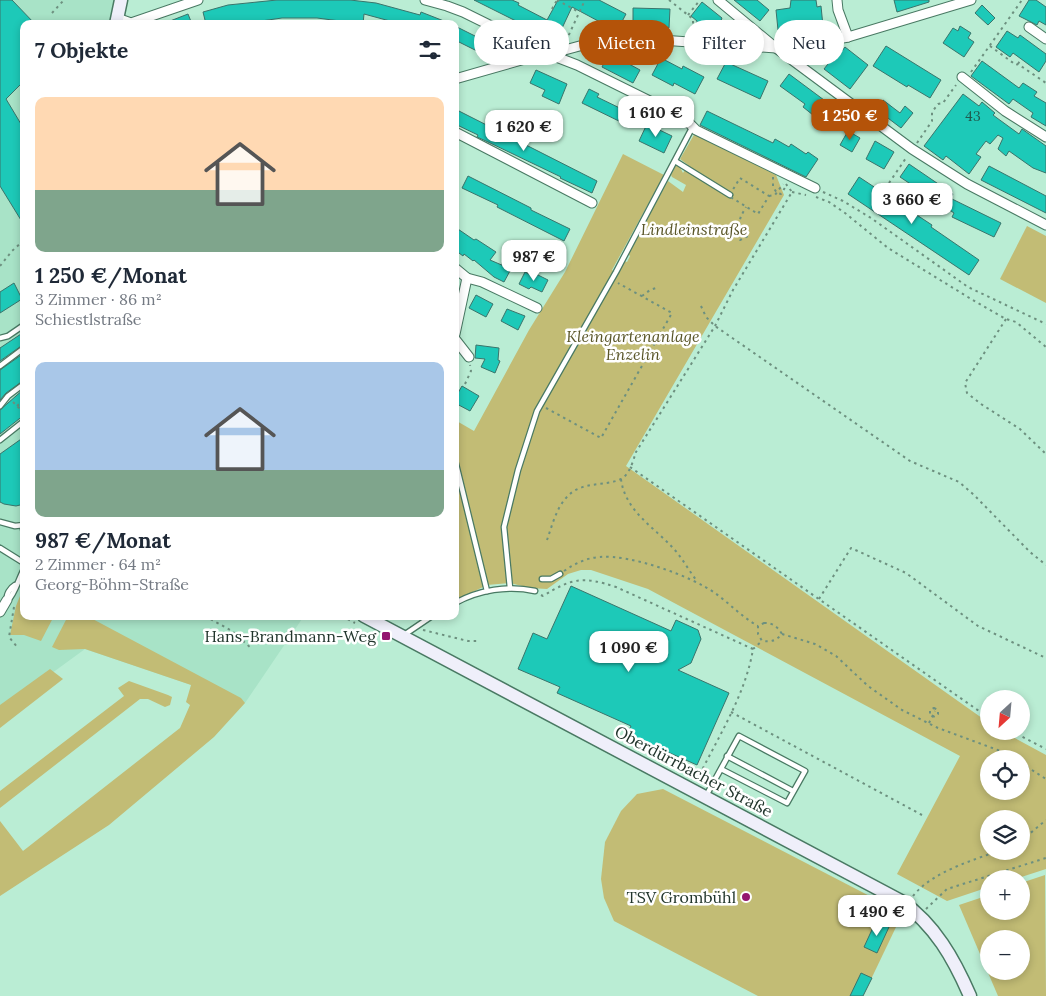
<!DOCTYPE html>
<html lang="de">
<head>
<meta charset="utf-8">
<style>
  :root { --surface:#fff; --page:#f6f6f7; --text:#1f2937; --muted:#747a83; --accent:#b45309 }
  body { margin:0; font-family:Lora,serif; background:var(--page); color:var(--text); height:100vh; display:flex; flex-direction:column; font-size:19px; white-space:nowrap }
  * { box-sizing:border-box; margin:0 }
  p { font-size:16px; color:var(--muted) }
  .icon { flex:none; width:28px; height:28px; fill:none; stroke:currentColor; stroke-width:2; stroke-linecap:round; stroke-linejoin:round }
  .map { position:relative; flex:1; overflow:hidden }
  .sheet { position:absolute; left:20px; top:20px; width:439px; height:600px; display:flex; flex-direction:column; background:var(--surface); border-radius:10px; box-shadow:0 2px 8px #0003 }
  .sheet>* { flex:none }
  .guide { position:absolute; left:474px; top:20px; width:475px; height:45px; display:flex; gap:10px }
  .needle { width:32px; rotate:206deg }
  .buttons { position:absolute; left:980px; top:690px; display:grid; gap:10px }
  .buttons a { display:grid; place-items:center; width:50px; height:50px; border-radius:50%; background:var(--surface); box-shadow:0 2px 8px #0003; font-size:25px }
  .price { position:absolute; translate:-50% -42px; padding:0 11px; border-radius:10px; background:#fff; color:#222; font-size:16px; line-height:32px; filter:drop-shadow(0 1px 2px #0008) }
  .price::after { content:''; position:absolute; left:50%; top:30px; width:15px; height:11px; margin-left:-8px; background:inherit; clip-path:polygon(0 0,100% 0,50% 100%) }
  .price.on { background:var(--accent); color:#fff }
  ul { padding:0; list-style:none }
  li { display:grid; align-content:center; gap:10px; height:265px; padding:0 15px }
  li span { display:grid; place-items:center; height:155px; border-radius:10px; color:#555 }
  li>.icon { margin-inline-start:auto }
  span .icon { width:90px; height:90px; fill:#fffc; stroke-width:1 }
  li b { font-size:21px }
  h2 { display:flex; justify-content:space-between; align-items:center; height:60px; padding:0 15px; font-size:21px }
  .chip { padding:0 18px; border-radius:22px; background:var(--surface); box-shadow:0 2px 8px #0003; font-size:18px; line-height:45px }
  .chip.on { background:var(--accent); color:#fff }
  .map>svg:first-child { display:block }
  .built { fill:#a8e3c7 }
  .green { fill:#c2bc75; fill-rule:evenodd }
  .building { fill:#1dc9b8; stroke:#3a746b }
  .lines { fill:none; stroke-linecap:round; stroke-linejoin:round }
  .lane-casing { stroke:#497963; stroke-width:7 }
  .street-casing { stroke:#497963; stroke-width:11 }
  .secondary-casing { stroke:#497963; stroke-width:15 }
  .path { stroke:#6d907f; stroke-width:2; stroke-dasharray:2.5 4; stroke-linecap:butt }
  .lane { stroke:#fff; stroke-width:4.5 }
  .street { stroke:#fff; stroke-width:9 }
  .secondary { stroke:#efeffa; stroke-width:12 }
  .poi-dot { fill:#94156f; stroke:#fff; stroke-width:2 }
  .labels { text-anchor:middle; stroke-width:5; stroke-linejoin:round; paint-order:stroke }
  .number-label { font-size:14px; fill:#205a4f }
  .park-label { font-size:16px; font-style:italic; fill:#5a5629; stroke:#fff }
  .poi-label { font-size:16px; fill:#21352c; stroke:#fff; text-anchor:end }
  .street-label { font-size:16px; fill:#21352c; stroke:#fff }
</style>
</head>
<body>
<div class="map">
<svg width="1046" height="996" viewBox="0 0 1046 996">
  <rect width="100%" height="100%" fill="#baedd4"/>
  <path class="built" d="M0,0h115l-6,24h-85v592h280l-59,87 -160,-54 -85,62z"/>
  <g class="green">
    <path d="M695,133l81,42 8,20 -158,271 363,257v8h13l44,24v114l-31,10h-26v8l-42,14 -50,-27 63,-118 -312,-167 -57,-19h-10l-13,4 -21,15 -17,-1 -20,-5 -23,2 -32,16v-181l19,11 55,-101 36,-58 58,-118 41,21 -52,95 5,3 7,-12 3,1 3,-6 -2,-2 40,-73 15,11 3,-7 -14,-8 -1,-2 5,-10 4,2 3,6 5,-8 -8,-6zM989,759h32v32h-32zM989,819h32v32h-32z"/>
    <path d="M1027,226l19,10v67l-46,-24z"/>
    <path d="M24,586v30h30l-13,25 -17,-6h-14l6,-29z"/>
    <path d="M68,616h19l154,82 4,5 -31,34 -105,88 -109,71v-75l23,30 157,-123 10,-23 -4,-3 5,-17 -106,-36 -26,1 -7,-3z"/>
    <path d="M50,669l13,10 -63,49v-23z"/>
    <path d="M129,681l39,14 4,2 -2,8 -5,2 -17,-8h-8l-140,109v-17l124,-95 -6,-8z"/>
    <path d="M663,789l224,116 10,20 -34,71h-105l-144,-75 -10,-23 -3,-19 4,-37 16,-31 16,-17z"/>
    <path d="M1045,875l1,121h-48l-39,-91 30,-10v16h32v-28zM989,939h32v32h-32z"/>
  </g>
  <g class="building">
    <path d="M0,0h12l23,24h-11v57l-18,18 18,30v96l-24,-39z"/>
    <path d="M277,0h73l26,3 44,12 1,-3 28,11 -32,1 -7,-3 -1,3h-8l-37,-10 -1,10 -46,-6h-35l-42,6h-34l-3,-12 25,-7z"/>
    <path d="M474,0h38l7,3 -1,2 29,15 11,-20h41l27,14 -9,17 -45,-24 -16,34z"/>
    <path d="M734,0h23l12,10 -9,11z"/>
    <path d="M791,0h25l1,7 4,-1 2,20 -45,4 -2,-20 14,-2z"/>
    <path d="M894,0h35v2l-32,10z"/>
    <path d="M1029,0h7l10,7v18l-7,-4 -2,4 -18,-9z"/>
    <path d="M702,2l20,16 -6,15 -20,-2 1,-10 -6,-5z"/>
    <path d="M982,5l13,13 -7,7 -13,-12z"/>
    <path d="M633,8l37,1 -1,19 -36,-1z"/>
    <path d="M188,14l4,10h-27v-1z"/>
    <path d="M455,26l34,17 -6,11 -28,-14z"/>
    <path d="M960,26l11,7 -3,5 6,4 -10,15 -21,-14 10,-15 5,3z"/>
    <path d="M1007,31l11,7 2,-3 26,19v7l-7,11 -26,-19 -3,4 -14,-10z"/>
    <path d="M886,46l55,34 -11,18 -22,-13 -1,2 -34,-21z"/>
    <path d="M845,47l23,18 -18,24 -26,-20 7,-9 2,2z"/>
    <path d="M609,53l31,17 -7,13 -31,-16z"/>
    <path d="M661,58l21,11 1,-3 21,11 -9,17 -21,-11 -1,3 -21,-11z"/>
    <path d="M982,61l37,27 4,-5 14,9 -3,4 12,7v23l-15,-9 2,-4 -20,-14 -4,5 -38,-28z"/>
    <path d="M726,62l42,19 -8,18 -43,-20z"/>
    <path d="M536,70l31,14 -8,20 -17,-8 3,-6 -15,-7z"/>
    <path d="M789,74l35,26 -11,15 -10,-8 2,-3 -25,-18z"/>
    <path d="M589,89l10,5 -2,3 33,16 -5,11 -43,-21z"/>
    <path d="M963,94l16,12 3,-4 13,11 -2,2 4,3 22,16 3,-5 24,17v27l-13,-5 -24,-17 -3,5 -8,-7 5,-11 -5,-3 -8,9 -4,-3 -10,13 5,3 -12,17 -23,-18 -3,4 -19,-14z"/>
    <path d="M883,100l17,13 5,-7 8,7 -12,15 -25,-19z"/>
    <path d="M455,109l142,72 -5,12 -32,-15 1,-1 -75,-36 -9,-4 1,-2 -23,-11z"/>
    <path d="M707,111l66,32 2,-4 14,8 2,-3 15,10 2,-2 10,7 -12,18 -106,-52z"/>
    <path d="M647,124l25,12 -8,17 -25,-12z"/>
    <path d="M848,131l12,7 -8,14 -12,-7z"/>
    <path d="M875,141l19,11 -10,17 -18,-10z"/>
    <path d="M909,164l44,30 -3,4 51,25 -7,14 -42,-20 2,-4 -54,-36z"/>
    <path d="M989,166l57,30v17l-65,-33z"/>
    <path d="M468,176l63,32v2l39,19 -6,12 -67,-34 1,-2 -36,-17z"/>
    <path d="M859,177l73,48 -1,2 48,33 -10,15 -121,-81z"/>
    <path d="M455,227l19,13 2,-1 20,13 -6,8 21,9 -7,13 -10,-5 -20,-17 -1,1 -9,-7 -1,2 -8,-6z"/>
    <path d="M525,272l10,5 1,-3 12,6 -6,12 -11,-5 -2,2 -10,-5z"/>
    <path d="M14,283l8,16 -22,14v-21z"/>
    <path d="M476,295l17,9 -7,13 -17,-9z"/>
    <path d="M507,309l18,7 -7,14 -17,-9z"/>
    <path d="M24,332v12l-24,17v-13z"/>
    <path d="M476,345l23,3 -1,12 2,1 -5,12 -14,-6 4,-8 -10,-1z"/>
    <path d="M24,353v27l-18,13 -6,7v-30z"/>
    <path d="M462,386l17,10 -9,15 -15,-8v-5z"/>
    <path d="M24,389v26l-24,19v-24z"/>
    <path d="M24,437v67l-8,2 -12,-2 -4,-2v-48z"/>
    <path d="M571,586l100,45 5,-11 22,10 3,9 -10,24 -13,7 51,23 -32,72 -70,-31 4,-8 -74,-33 3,-6 -42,-18 15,-36 14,6z"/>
    <path d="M876,921l13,6 -12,26 -13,-6z"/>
    <path d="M861,973l11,5 -9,18h-13z"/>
  </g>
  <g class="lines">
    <g class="lane-casing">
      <g id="lane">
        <path d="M675,161l55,34"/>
        <path d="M0,338l8,-2 16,-11"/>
        <path d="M0,366l24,-18"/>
        <path d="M0,406l8,-10 16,-12"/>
        <path d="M0,440l24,-19"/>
        <path d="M455,460l32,131"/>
        <path d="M0,522l15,4 9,-1"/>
        <path d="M22,525l2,8"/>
        <path d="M0,548l24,15"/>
        <path d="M542,579h9l9,-5"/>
        <path d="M510,588l-6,-61 14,-57 19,-59 79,-139 76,-144"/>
        <path d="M7,600c-1,-6 3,-12 8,-15"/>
        <path d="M8,600c6,-4 11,-22 16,-31"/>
        <path d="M455,603c24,-13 53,-18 80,-12"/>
        <path d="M404,635l28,-19"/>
        <path d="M727,756l66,35"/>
        <path d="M706,796l33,-60 66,35 -18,32 -66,-34"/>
      </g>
    </g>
    <g class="street-casing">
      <g id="street">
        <path d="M425,0l22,6 16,6 83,41 31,12 107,53 12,12 119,58"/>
        <path d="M718,0l58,48 136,101 55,35 79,41"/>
        <path d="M837,0l1,10 10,27"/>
        <path d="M117,18l14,5 67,-23"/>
        <path d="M1029,27l17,12"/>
        <path d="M962,77l43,34 41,26"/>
        <path d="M455,79l91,-26 15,-2 37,-10 63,-1 115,8 36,-4 36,-7 123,-37"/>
        <path d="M455,132l137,71"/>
        <path d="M455,268l12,10 15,4 55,26"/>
        <path d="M455,334l12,-56"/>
        <path d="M455,339l14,18"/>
        <path d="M0,612l7,-12"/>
      </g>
    </g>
    <g class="secondary-casing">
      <g id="secondary">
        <path d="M116,24l5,-24"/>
        <path d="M364,616l537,285c34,24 53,58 69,95"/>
      </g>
    </g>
    <g class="path">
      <path d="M557,0l22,12"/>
      <path d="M669,0l24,19v15"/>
      <path d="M552,9l5,-9"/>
      <path d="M52,13l11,-12"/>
      <path d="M688,15l12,-15"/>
      <path d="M566,41l19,-41"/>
      <path d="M990,46l26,19 2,-1 28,19"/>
      <path d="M825,52v8"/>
      <path d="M1018,64l3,-5"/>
      <path d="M971,72l51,-72"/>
      <path d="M917,143l15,-22v-9l6,-8 5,-1 13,-18"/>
      <path d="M773,177v10l4,6 4,1 5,-8"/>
      <path d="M740,178l29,18 -11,18 -29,-18z"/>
      <path d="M889,183l17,-25"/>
      <path d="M792,192l14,3"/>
      <path d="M823,192l20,9 28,17 97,69 78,37"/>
      <path d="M769,196l6,-1 8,-11"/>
      <path d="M816,197l13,5 16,11 43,35 88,54 30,17 10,3 30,25"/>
      <path d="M740,228l5,1 3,7 -8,4 -3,-4 -1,-5 4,-3c-2,-8 2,-14 6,-21"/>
      <path d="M0,266l12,-15 12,-11"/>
      <path d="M642,296l8,-6 9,-3"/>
      <path d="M701,306l5,11 9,9 195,135 49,21 15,13 56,57 16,13"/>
      <path d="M1006,319l-41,64 2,10 14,11 39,25 26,25"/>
      <path d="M465,384l6,-13 -1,-6"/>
      <path d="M13,402l11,11"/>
      <path d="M17,406l7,-6"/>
      <path d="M546,408l55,30 71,-125 -54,-30"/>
      <path d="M630,467l359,251"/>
      <path d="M621,479c4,32 33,48 53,70 9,10 15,22 23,32"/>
      <path d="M547,540c5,-14 9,-31 19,-42 15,-18 39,-11 55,-19 9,-5 12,-18 15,-27l79,-126 18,-36 59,-98 -6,-8"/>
      <path d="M564,571c12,-8 22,-13 36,-14 30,-3 91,19 115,36 15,11 27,24 43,33"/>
      <path d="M541,595l2,1c29,-18 40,-20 73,-9l137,62"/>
      <path d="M819,599l32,-51 55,25 72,53 68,32"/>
      <path d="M14,607l-5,30 9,11"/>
      <path d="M205,616l27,15 20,18"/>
      <path d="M342,616l13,7"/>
      <path d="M764,623c9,0 13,3 18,11 -6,7 -11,8 -20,7l-4,-7v-8z"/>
      <path d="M423,630l45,11h11"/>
      <path d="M782,634l33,10 21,12 32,30 34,24 36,18 65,24 11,7"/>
      <path d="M934,708l4,2v4l-3,3 -5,-2v-5z"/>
      <path d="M731,712l191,103"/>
      <path d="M929,723l6,-12"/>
      <path d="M1011,731l35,18"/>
      <path d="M1021,763l25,16"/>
      <path d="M697,780c20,-41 49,-86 56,-131l9,-8"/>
      <path d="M1021,841l25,-21"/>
      <path d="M913,896c19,-24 58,-35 85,-45"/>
      <path d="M926,909l21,-20 99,-31"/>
    </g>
    <use href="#lane" class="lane"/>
    <use href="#street" class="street"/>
    <use href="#secondary" class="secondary"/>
  </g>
  <g class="poi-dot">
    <rect x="381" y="631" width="10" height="10" rx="2.5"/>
    <circle cx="746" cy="897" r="5"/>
  </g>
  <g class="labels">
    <g class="number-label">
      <text x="973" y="121">43</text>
    </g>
    <g class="park-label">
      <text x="694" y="235">Lindleinstraße</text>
      <text x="633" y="342">Kleingartenanlage<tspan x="633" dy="18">Enzelin</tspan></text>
    </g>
    <g class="poi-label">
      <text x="376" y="642">Hans-Brandmann-Weg</text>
      <text x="736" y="903">TSV Grombühl</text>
    </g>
    <g class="street-label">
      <text transform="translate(694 771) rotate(28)" y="6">Oberdürrbacher Straße</text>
    </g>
  </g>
</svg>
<div class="buttons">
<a><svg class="needle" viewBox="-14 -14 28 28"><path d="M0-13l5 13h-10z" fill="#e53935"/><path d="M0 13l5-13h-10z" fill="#747a83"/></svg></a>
<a><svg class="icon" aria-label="locate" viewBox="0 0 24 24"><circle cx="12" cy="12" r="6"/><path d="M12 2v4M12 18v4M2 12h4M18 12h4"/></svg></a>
<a><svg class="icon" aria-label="layers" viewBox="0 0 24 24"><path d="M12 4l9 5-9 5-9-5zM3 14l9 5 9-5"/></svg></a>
<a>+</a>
<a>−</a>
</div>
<b class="price" style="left:656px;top:138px">1 610 €</b>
<b class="price on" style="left:850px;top:141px">1 250 €</b>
<b class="price" style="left:524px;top:152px">1 620 €</b>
<b class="price" style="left:912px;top:225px">3 660 €</b>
<b class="price" style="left:534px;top:282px">987 €</b>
<b class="price" style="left:629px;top:673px">1 090 €</b>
<b class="price" style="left:877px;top:937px">1 490 €</b>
<div class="guide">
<a class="chip">Kaufen</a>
<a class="chip on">Mieten</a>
<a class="chip">Filter</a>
<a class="chip">Neu</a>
</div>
<section class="sheet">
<h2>7 Objekte<svg class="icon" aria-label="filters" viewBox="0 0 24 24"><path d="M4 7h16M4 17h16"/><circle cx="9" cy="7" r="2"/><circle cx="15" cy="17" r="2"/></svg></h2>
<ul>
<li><span style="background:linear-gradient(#ffd9b3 60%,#7fa58c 0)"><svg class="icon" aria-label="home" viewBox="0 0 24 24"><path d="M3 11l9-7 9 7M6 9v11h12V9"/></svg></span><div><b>1 250 €/Monat</b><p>3 Zimmer · 86 m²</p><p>Schiestlstraße</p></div></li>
<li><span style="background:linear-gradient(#a9c7e8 70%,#7fa58c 0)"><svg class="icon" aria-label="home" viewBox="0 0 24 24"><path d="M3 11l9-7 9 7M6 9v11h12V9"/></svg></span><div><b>987 €/Monat</b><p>2 Zimmer · 64 m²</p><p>Georg-Böhm-Straße</p></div></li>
</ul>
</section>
</div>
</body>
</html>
